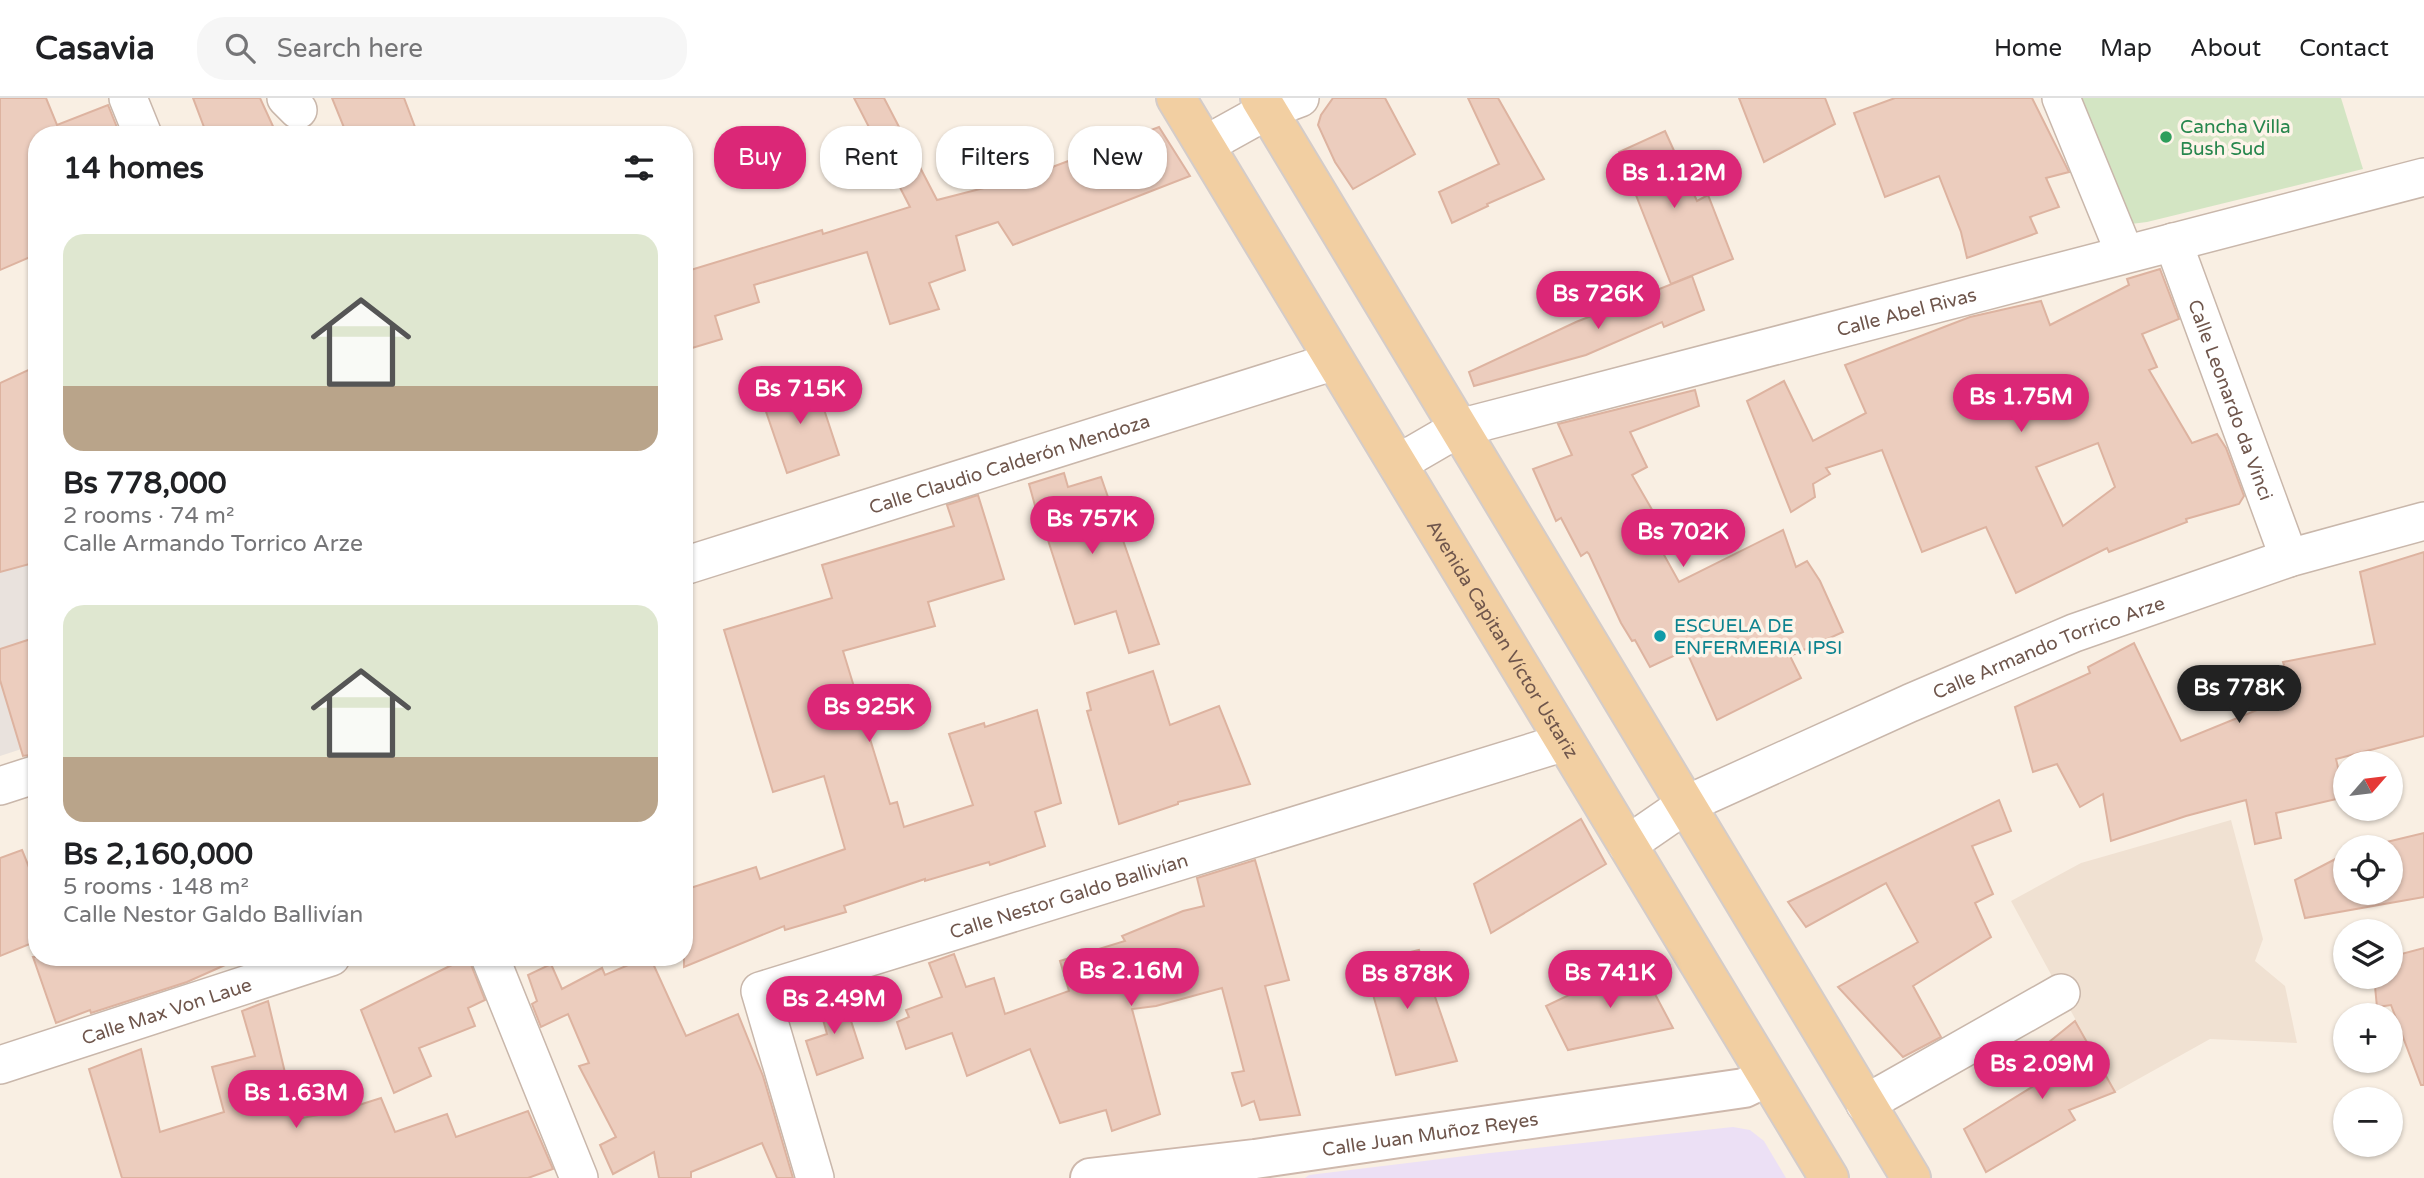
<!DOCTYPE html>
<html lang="en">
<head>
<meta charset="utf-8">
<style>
  :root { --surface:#fff; --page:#f6f6f6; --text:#202124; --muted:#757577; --line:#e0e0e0; --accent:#db2777 }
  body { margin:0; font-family:"Varela Round",sans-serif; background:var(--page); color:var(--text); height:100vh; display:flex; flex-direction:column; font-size:26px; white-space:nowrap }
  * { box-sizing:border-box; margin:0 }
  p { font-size:23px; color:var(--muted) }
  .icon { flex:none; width:38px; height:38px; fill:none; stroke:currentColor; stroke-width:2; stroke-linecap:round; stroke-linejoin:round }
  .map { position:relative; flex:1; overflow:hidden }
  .side { position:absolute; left:28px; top:28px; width:665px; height:840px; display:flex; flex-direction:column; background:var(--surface); border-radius:28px; box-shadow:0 2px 5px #0004 }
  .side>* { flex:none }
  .guide { position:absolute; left:714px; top:28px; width:665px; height:63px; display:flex; gap:14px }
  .needle { width:46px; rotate:62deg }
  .fabs { position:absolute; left:2333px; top:653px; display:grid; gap:14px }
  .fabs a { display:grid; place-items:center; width:70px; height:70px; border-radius:50%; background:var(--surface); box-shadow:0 2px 5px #0004; font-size:35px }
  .price { position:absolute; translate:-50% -60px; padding:0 16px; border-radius:24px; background:var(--accent); color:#fff; font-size:23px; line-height:46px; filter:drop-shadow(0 2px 4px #0008) }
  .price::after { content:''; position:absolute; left:50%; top:42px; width:21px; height:16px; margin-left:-10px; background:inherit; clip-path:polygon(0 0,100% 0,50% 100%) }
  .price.on { background:#222; color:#fff }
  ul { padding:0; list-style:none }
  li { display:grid; align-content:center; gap:14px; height:371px; padding:0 35px }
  li span { display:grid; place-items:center; height:217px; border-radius:21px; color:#555 }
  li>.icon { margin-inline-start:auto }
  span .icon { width:126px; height:126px; fill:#fffc; stroke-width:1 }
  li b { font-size:30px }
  h2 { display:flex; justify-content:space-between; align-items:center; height:84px; padding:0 35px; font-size:30px }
  .tag { padding:0 24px; border-radius:28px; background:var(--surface); box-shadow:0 2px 5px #0004; font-size:24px; line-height:63px }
  .tag.on { background:var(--accent); color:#fff }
  header { display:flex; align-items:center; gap:42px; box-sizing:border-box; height:98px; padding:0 35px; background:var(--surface); border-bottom:2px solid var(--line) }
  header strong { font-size:33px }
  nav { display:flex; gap:38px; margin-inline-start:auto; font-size:24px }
  .search { width:490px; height:63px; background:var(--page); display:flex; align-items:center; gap:18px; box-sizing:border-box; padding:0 24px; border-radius:28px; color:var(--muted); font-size:26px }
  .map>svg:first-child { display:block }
  .residential { fill:#f0e1d2 }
  .industrial { fill:#e9e2dd }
  .education { fill:#ece0f5 }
  .green { fill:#d3e5c3 }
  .building { fill:#eccdbe; stroke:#ddb3a0; stroke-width:2; fill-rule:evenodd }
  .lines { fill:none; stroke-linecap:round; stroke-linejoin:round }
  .street-casing { stroke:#c9b7ab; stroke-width:40 }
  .secondary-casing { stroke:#ceb8ac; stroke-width:42 }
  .primary-casing { stroke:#d4ccc9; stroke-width:42 }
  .street { stroke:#fff; stroke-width:37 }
  .secondary { stroke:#fff; stroke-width:38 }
  .primary { stroke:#f2cfa2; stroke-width:38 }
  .leisure-dot { fill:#2e9e5b; stroke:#fdf4e9; stroke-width:2.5 }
  .culture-dot { fill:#0f9aa8; stroke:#fdf4e9; stroke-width:2.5 }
  .labels { text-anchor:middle; stroke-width:7; stroke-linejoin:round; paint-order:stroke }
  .leisure-label { font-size:19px; fill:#27864d; stroke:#fdf4e9; text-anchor:start }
  .street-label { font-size:19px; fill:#6f564c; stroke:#fdf4e9 }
  .culture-label { font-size:19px; fill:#0d838f; stroke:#fdf4e9; text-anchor:start }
</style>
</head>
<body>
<header>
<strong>Casavia</strong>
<div class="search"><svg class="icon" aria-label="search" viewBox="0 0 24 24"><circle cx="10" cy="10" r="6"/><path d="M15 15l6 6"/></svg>Search here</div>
<nav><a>Home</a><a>Map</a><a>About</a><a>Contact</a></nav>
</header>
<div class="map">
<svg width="2424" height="1080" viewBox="0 0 2424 1080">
  <rect width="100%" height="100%" fill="#f9efe3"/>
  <path class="residential" d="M2231,722l32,119 -8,22 30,25 12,57 -87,-4 -95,53 -104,-191 70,-38z"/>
  <path class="industrial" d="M0,345l37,32v269l-37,12z"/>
  <path class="education" d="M1733,1029l17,3 14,11 22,37h-481l4,-3 181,-22z"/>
  <path class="green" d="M2077,0h264l22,71 -216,53 -16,2z"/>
  <g class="building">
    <path d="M0,0h46l11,27 51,-20 12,30h-83v119l-37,16z"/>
    <path d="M193,0h67l17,37h-70z"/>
    <path d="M332,0h72l14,37h-71z"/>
    <path d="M854,0h30l53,102 86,-22 136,-51 31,49 -177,69 -15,-23 -42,14 9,34 -36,13 10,26 -49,15 -23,-72 -113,33 5,17 -44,14 7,23 -30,9 -8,-26v-50l138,-42 1,4 87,-27z"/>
    <path d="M1333,0h52l30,56 -62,35 -18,-27 -17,-37 3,-10z"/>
    <path d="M1468,0h30l46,81 -57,25 1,2 -36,17 -13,-31 60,-28z"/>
    <path d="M1739,0h86l10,26 -71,38z"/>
    <path d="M1895,0h137l37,74 -23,6 13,29 -29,10 7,16 -70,25 -6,-26 -22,-56 -54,21 -31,-84z"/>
    <path d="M1665,33l32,70 11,-6 25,64 -62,25 -52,-132z"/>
    <path d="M2160,171l19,50 -37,15 15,33 -8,3 43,73 25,-9 9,14 18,48 -5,8 -53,15 1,3 -78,30 -2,-4 -91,45 -30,-66 -64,25 -40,-102 -56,18 4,6 -17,10 2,13 -24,15 -44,-111 37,-20 29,60 53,-28 -21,-48 125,-48 71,-16 9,24 79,-40 -2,-6zM2098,345l17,44 -52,39 -27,-59z"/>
    <path d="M1692,178l12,34 -40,17 -2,-5 -76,33 -112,31 -5,-14 107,-50z"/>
    <path d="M37,268v196l-37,10v-189z"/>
    <path d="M814,281l25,76 -52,18 -26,-76z"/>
    <path d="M1695,292l4,16 -69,26 17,35 -15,8 26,45 -10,6 31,56 104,-52 13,37 11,-6 13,20 23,51 -53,24 11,22 -84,42 -31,-70 -36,17 -15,-27 -3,1 -11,-18 -32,-69 -2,-2 -6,4 -20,-38 -5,3 -23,-52 39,-14 -14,-31z"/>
    <path d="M1064,375l4,14 33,-10 58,167 -30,9 -13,-42 -41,13 -28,-87 -3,1 -15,-54z"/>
    <path d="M978,397l26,84 -76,23 7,24 -92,25 47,153 7,-2 7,25 69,-22 -24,-71 35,-11 1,4 52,-17 24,93 -26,9 10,34 -55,19 -1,-3 -64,19v-2l-81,27 2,6 -61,18 -1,-4 -100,41v-77l72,-23 4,12 85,-30 -21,-73 -51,16 -49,-162 108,-32 -10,-33 132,-39 -7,-21z"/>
    <path d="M2424,454v184l-88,23 9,38 -69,16 5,25 -26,6 -9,-44 -60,16 -75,25 -8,-47 -23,13 -23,-43 -24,8 -18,-65 75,-34 -2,-6 46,-24 47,98 113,-46 -11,-33 92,-18 -15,-72z"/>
    <path d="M37,539v117l-14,2 -23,-76v-31z"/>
    <path d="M1153,573l17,54 49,-19 31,78 -72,18v2l-59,20 -32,-113 4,-1 -4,-17z"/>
    <path d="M1999,702l12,31 -39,15 21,48 -18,9 16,34 -78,49 28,51 -38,20 -65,-70 80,-45 -32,-59 -80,44 -18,-25z"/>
    <path d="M1581,721l25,45 -115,69 -17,-49z"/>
    <path d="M2424,735v64l-119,21 -10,-38 50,-26v38h45v-45h-33l16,-8 1,6z"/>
    <path d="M22,752l15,37v54l-37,15v-98z"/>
    <path d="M1255,762l34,120 -24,6 35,129 -40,5 -6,-19 -12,5 -10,-33 12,-2 -22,-83 -66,18 -24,3 28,105 -48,17 -6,-21 -46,13 -30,-74 -63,27 -15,-43 -46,16 -9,-27 12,-5 -3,-7 36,-13 -13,-34 25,-9 12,33 28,-9 11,36 64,-23 -9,-30 65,-20 -3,-5 61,-25 21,-5 -7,-28z"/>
    <path d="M2424,850v137h-3l-30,-80 -14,2 -3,-31h16v-19z"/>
    <path d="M1419,852l38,111 -61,14 -24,-84 -13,2 -8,-27z"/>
    <path d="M33,859h210l-56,25 -96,31 -1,-3 -34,13z"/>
    <path d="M468,859l17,43 -17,8 7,18 -56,22 12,28 -37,17 -33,-83z"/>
    <path d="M647,859h3l36,79 52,-22 25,62 30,102h-16l-15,-35 -71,29v6h-32l-5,-26 -41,22 -13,-29 16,-8 -37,-71 10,-3 -21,-49 -27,13 -9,-23 5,-3 -9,-26 23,-11 11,25 40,-21 3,7z"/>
    <path d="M1638,864l35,66 -105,22 -22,-44z"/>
    <path d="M841,892l22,68 -46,17 -11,-34 21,-7 -10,-36z"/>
    <path d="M268,903l28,118 44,-8 41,-13 14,34 52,-18 9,23 72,-26 25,58 -25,9h-406l-33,-109 52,-20 19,83 64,-20 -12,-45 43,-11 -13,-45z"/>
    <path d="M2075,923l40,71 -46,18 6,10 -89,52 -22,-43 89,-55 -15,-23z"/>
  </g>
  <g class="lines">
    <g class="street-casing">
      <g id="street">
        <path d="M128,0l15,37"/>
        <path d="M286,0l12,12"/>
        <path d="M2061,0l64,156"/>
        <path d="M1205,47l63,-35 32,-12"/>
        <path id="s1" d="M2173,144l116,316"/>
        <path id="s2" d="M1397,366l62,-36 965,-251"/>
        <path id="s3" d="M684,468l651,-205"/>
        <path d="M0,688l37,-12"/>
        <path id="s4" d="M1627,747l58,-40 225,-102 164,-70 215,-75 135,-37"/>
        <path d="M490,859l89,221"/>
        <path id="s5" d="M0,967l331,-108"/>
        <path d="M1865,1006l196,-111"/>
        <path id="s6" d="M815,1080l-55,-187 805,-249"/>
      </g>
    </g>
    <g class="secondary-casing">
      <g id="secondary">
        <path id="s7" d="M1090,1080l165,-19 489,-71 23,-11"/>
      </g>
    </g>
    <g class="primary-casing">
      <g id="primary">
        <path id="s8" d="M1176,0l653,1080"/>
        <path d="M1260,0l651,1080"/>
      </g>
    </g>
    <use href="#street" class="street"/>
    <use href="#secondary" class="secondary"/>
    <use href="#primary" class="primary"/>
  </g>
  <circle class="leisure-dot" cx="2166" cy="39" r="7"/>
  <circle class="culture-dot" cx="1660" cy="538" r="7"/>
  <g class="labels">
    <g class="leisure-label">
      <text x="2180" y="35">Cancha Villa<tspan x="2180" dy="22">Bush Sud</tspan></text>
    </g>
    <g class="street-label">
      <text dy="7" stroke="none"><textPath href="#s2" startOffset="534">Calle Abel Rivas</textPath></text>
      <text dy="7" stroke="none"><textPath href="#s1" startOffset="168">Calle Leonardo da Vinci</textPath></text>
      <text dy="7" stroke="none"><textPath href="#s3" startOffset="341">Calle Claudio Calderón Mendoza</textPath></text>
      <text dy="7" stroke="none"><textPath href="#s8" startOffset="632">Avenida Capitan Víctor Ustariz</textPath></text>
      <text dy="7" stroke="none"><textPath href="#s4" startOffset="467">Calle Armando Torrico Arze</textPath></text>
      <text dy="7" stroke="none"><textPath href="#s6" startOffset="518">Calle Nestor Galdo Ballivían</textPath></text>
      <text dy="7" stroke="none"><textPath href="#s5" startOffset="175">Calle Max Von Laue</textPath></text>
      <text dy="7" stroke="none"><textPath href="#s7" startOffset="343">Calle Juan Muñoz Reyes</textPath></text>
    </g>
    <g class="culture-label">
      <text x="1674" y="534">ESCUELA DE<tspan x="1674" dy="22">ENFERMERIA IPSI</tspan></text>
    </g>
  </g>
</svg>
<div class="fabs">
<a><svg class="needle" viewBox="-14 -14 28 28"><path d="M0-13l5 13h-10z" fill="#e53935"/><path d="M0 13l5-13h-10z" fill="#757577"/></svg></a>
<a><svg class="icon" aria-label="locate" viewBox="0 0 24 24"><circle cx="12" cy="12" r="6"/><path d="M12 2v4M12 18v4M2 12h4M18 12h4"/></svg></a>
<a><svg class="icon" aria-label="layers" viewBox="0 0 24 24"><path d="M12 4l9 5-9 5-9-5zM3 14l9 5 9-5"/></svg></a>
<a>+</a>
<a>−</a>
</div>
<b class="price" style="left:1674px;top:112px">Bs 1.12M</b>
<b class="price" style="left:1598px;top:233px">Bs 726K</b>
<b class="price" style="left:800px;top:328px">Bs 715K</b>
<b class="price" style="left:2021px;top:336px">Bs 1.75M</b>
<b class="price" style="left:1092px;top:458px">Bs 757K</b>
<b class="price" style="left:1683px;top:471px">Bs 702K</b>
<b class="price on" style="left:2239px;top:627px">Bs 778K</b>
<b class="price" style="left:869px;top:646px">Bs 925K</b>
<b class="price" style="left:1131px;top:910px">Bs 2.16M</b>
<b class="price" style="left:1610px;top:912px">Bs 741K</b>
<b class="price" style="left:1407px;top:913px">Bs 878K</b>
<b class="price" style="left:834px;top:938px">Bs 2.49M</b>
<b class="price" style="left:2042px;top:1003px">Bs 2.09M</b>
<b class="price" style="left:296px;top:1032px">Bs 1.63M</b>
<div class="guide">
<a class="tag on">Buy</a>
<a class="tag">Rent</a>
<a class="tag">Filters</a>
<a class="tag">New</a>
</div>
<section class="side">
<h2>14 homes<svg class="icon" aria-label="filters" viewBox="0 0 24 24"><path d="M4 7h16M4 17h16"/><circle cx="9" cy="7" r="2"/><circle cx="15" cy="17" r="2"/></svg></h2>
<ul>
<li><span style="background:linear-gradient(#dfe7d0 70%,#b9a48a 0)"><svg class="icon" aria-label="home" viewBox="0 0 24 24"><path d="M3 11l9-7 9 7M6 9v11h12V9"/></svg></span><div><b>Bs 778,000</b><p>2 rooms · 74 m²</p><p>Calle Armando Torrico Arze</p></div></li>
<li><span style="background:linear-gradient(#dfe7d0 70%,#b9a48a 0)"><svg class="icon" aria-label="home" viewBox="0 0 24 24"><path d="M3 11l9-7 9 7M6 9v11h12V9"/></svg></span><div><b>Bs 2,160,000</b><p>5 rooms · 148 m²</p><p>Calle Nestor Galdo Ballivían</p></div></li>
</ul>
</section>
</div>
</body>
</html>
